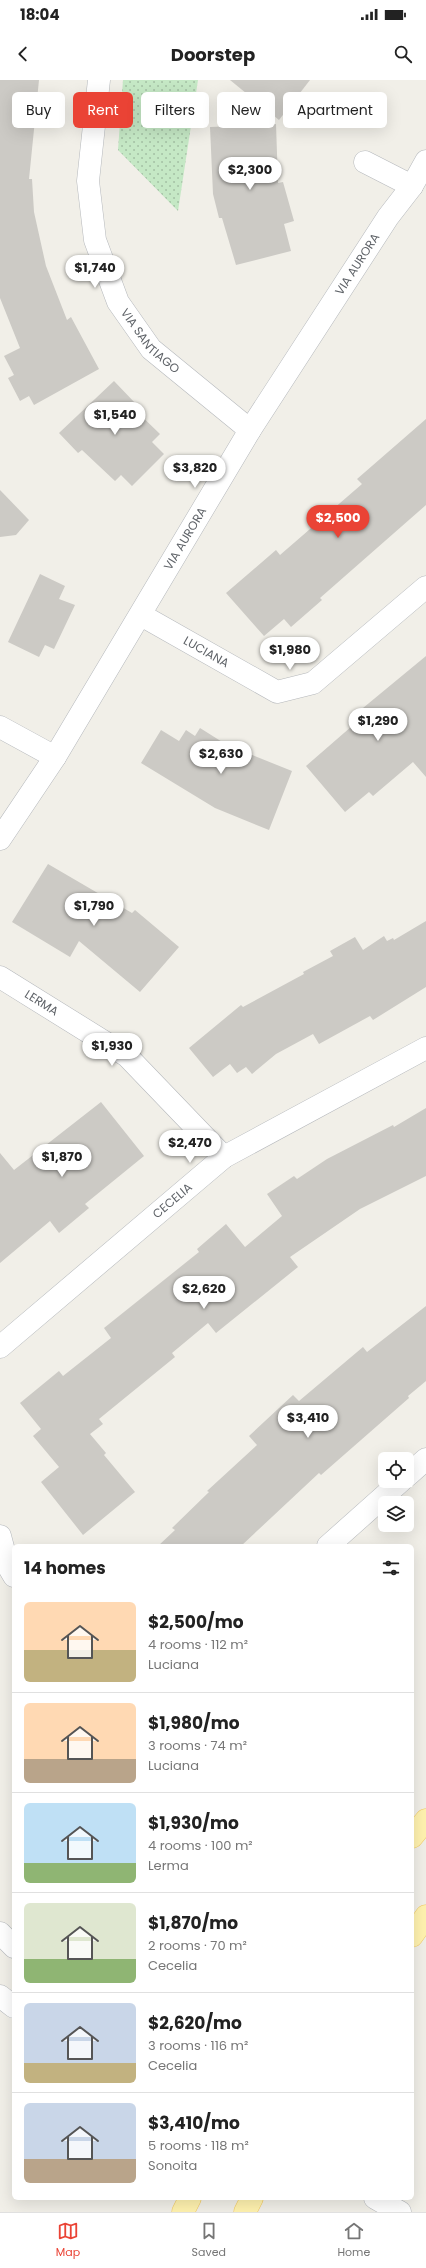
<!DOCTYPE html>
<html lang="en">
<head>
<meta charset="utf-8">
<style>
  :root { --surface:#fff; --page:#f2f2f2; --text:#222; --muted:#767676; --line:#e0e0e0; --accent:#ea4335 }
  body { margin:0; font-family:Poppins,sans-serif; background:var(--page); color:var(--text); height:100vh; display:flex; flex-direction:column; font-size:15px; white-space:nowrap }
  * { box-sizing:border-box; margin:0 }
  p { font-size:13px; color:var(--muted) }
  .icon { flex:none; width:22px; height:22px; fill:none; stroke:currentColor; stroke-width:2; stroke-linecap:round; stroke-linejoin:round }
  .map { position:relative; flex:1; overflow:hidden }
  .details { position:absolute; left:12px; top:1464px; width:402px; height:656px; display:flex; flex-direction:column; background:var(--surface); border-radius:6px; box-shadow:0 4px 16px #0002 }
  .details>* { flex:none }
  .guide { position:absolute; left:12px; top:12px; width:402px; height:36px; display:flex; gap:8px }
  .fabs { position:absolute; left:378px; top:1372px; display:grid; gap:8px }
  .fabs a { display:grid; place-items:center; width:36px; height:36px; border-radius:6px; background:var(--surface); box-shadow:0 4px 16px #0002; font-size:20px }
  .price { position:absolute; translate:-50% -34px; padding:0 9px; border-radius:14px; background:#fff; color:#222; font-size:13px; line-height:26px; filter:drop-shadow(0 1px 2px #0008) }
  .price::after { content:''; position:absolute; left:50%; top:24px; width:12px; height:9px; margin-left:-6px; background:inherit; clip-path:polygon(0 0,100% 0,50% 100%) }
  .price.on { background:var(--accent); color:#fff }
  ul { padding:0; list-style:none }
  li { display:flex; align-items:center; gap:12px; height:100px; padding:0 12px }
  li+li { border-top:1px solid var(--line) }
  li span { display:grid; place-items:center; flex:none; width:112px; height:80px; border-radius:6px; color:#555 }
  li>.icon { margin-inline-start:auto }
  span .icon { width:48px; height:48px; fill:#fffc; stroke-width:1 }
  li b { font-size:17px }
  h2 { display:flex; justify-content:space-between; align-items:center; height:48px; padding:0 12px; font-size:17px }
  .chip { padding:0 14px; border-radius:6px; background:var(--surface); box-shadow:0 4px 16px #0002; font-size:14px; line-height:36px }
  .chip.on { background:var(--accent); color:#fff }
  .status { display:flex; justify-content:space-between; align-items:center; height:28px; padding:0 20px; background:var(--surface); direction:ltr }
  .status svg { height:11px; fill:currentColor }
  header { display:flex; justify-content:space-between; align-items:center; height:52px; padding:0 12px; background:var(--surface); font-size:18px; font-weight:700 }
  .tab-bar { display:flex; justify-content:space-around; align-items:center; height:56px; border-top:1px solid var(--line); background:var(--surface); font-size:11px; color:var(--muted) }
  .tab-bar a { display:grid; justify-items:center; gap:2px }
  .tab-bar .on { color:var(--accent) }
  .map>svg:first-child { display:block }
  .grass { fill:url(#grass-dots) }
  .building { fill:#cccac5 }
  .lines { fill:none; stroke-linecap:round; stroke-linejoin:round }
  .minor-casing { stroke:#b5b8bc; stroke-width:23 }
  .major-casing { stroke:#f2c960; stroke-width:23 }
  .minor { stroke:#fff; stroke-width:22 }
  .major { stroke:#fff2af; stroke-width:22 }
  .labels { text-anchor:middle; stroke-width:3; stroke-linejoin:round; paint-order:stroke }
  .street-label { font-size:12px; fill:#5f6368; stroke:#fff }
</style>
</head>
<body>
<div class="status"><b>18:04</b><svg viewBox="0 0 49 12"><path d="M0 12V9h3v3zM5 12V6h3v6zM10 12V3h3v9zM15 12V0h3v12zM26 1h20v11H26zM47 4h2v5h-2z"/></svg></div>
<header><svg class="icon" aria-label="back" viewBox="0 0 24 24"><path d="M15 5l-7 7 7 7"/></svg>Doorstep<svg class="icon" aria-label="search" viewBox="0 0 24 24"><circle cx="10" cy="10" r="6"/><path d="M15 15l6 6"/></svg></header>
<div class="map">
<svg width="426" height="2132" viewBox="0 0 426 2132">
  <defs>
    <pattern id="grass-dots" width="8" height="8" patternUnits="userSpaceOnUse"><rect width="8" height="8" fill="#c5e8c5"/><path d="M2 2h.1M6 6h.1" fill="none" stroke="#a3c0a4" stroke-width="1.8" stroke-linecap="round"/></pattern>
  </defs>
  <rect width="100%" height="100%" fill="#f1efe8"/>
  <path class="grass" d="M123,0h75l-20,131 -60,-61z"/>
  <g class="building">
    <path d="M0,0h39l-10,99h3l2,33 12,54 21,54 4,-3 28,52 -65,36 -5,-9 -9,5 -12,-23 6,-3 -10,-19 16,-8 -20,-50z"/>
    <path d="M230,0h80l-31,40z"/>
    <path d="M276,44l2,59 5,-1 11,39 -10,3 7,27 -55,14 -14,-47h-3l-6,-24 -3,-67z"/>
    <path d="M114,301l22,23 -4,3 28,27 -8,8 12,12 -32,32 -11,-11 -6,6 -33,-31 -4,3 -19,-20z"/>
    <path d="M426,339v86l-106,93 2,2 -31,27 -7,-8 -20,17 -38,-43 50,-43 4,5 82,-71 -5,-5z"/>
    <path d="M0,410l29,30 -13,15 -16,2z"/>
    <path d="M40,494l25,12 -6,13 16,6 -21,44 -9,-4 -6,12 -31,-15z"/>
    <path d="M426,576v121l-13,-15 -40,34 -4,-4 -24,20 -39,-46 61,-53 -4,-5z"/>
    <path d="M200,648l27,17 65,26 -23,59 -54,-22 -74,-45 20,-33 18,11 7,-11 9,6z"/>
    <path d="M48,784l84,49 3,-3 44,37 -39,45 -61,-51 -9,16 -58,-35z"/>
    <path d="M426,841v66l-53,33 -3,-4 -51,28 -6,-10 -37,20 -24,20 -6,-7 -9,6 -7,-9 -17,13 -24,-29 52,-43 2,2 61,-33 -1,-2 30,-16 -3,-5 25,-14 8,13 21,-14 3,5 6,-3 1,2z"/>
    <path d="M101,1022l43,54 -59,48 4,4 -30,25 -9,-12 -50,42v-110l14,17z"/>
    <path d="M426,1028v68l-66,33 -70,48 8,10 -82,66 -8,-10 -36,30 3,4 -76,62 4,5 -13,10 16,19 -2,2 31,37 -52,43 -42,-53 18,-15 -26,-31 8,-7 -21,-26 39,-32 4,5 48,-38 -7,-10 95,-76 -2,-3 29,-25 19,23 37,-31 -15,-22 27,-18 3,3 30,-20 66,-34 1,2z"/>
    <path d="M426,1226v75l-18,15 1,2 -88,77 -2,-2 -78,73h-83l17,-16 -3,-2 37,-36 -2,-1 50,-46 -8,-9 44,-41 6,6 64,-54 4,5z"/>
  </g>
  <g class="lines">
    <g class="minor-casing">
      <g id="minor">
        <path id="s1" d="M99,0l-11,101 7,59 23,62 33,47 99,81"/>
        <path d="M365,82l47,24"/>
        <path id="s2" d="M141,535l136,77 36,-9 113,-96"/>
        <path d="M0,647l55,30"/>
        <path id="s3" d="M0,759l55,-82 195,-327 138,-213 24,-31 14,-25"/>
        <path id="s4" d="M0,897l127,79 97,101"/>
        <path id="s5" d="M0,1267l224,-190 202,-109"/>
        <path d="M407,1396l19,-17"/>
        <path d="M0,1456l8,30 6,10"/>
        <path d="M328,1466l73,-65"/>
        <path d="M0,1853l14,14"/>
        <path d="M0,1916l14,11"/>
        <path d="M375,2118l25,14"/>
      </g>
    </g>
    <g class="major-casing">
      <g id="major">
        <path d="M412,1757l14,-17"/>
        <path d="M412,1856l14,-20"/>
        <path d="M183,2132l7,-14"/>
        <path d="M245,2132l7,-14"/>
      </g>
    </g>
    <use href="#minor" class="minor"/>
    <use href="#major" class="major"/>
  </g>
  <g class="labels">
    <g class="street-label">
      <text dy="4" stroke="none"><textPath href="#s3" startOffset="677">VIA AURORA</textPath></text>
      <text dy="4" stroke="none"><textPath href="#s1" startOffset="278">VIA SANTIAGO</textPath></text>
      <text dy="4" stroke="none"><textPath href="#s3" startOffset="353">VIA AURORA</textPath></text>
      <text dy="4" stroke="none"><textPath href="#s2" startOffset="75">LUCIANA</textPath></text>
      <text dy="4" stroke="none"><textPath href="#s4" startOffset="49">LERMA</textPath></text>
      <text dy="4" stroke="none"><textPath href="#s5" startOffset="226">CECELIA</textPath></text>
    </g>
  </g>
</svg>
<div class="fabs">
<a><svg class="icon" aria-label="locate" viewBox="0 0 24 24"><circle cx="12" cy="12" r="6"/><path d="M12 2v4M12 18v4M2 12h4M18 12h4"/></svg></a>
<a><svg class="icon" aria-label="layers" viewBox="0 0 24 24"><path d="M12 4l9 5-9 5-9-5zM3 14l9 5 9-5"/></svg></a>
</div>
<b class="price" style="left:250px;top:111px">$2,300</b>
<b class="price" style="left:95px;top:209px">$1,740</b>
<b class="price" style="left:115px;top:356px">$1,540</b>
<b class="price" style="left:195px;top:409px">$3,820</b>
<b class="price on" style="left:338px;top:459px">$2,500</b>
<b class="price" style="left:290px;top:591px">$1,980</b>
<b class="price" style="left:378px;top:662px">$1,290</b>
<b class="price" style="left:221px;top:695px">$2,630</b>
<b class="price" style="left:94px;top:847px">$1,790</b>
<b class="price" style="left:112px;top:987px">$1,930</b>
<b class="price" style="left:190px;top:1084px">$2,470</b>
<b class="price" style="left:62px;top:1098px">$1,870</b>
<b class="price" style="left:204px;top:1230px">$2,620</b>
<b class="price" style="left:308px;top:1359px">$3,410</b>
<div class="guide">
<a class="chip">Buy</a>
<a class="chip on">Rent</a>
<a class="chip">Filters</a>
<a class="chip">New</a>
<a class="chip">Apartment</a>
</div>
<section class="details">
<h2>14 homes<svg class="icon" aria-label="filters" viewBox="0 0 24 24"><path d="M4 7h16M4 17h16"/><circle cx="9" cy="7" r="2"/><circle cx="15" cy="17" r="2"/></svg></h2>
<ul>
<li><span style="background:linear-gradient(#ffd9b3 60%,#c2b280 0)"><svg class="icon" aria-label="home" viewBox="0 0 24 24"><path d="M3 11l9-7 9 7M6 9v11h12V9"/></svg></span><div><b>$2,500/mo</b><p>4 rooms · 112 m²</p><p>Luciana</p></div></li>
<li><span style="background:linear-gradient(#ffd9b3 70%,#b9a48a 0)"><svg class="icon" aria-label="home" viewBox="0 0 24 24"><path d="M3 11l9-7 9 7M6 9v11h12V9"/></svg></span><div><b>$1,980/mo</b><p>3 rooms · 74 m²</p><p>Luciana</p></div></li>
<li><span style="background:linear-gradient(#bfe0f5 75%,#8fb573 0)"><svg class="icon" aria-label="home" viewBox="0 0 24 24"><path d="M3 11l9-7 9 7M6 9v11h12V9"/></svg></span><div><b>$1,930/mo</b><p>4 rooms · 100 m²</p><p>Lerma</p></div></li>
<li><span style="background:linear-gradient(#dfe7d0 70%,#8fb573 0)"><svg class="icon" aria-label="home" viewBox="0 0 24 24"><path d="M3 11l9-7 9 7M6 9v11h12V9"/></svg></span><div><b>$1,870/mo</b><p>2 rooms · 70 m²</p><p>Cecelia</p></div></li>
<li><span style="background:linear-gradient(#c9d6e8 75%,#c2b280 0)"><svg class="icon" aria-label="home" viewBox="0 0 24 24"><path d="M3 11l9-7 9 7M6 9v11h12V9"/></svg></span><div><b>$2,620/mo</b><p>3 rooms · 116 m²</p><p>Cecelia</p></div></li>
<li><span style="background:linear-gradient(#c9d6e8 70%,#b9a48a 0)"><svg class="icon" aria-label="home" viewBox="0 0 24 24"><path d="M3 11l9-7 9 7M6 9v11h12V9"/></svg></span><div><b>$3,410/mo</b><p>5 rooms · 118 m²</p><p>Sonoita</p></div></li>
</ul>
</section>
</div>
<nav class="tab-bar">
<a class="on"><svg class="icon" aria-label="map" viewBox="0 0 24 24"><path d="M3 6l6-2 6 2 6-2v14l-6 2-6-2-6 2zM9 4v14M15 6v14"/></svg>Map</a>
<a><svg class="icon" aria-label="saved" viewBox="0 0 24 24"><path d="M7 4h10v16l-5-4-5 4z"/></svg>Saved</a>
<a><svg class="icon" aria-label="home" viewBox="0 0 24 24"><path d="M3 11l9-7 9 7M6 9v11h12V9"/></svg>Home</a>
</nav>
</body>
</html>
